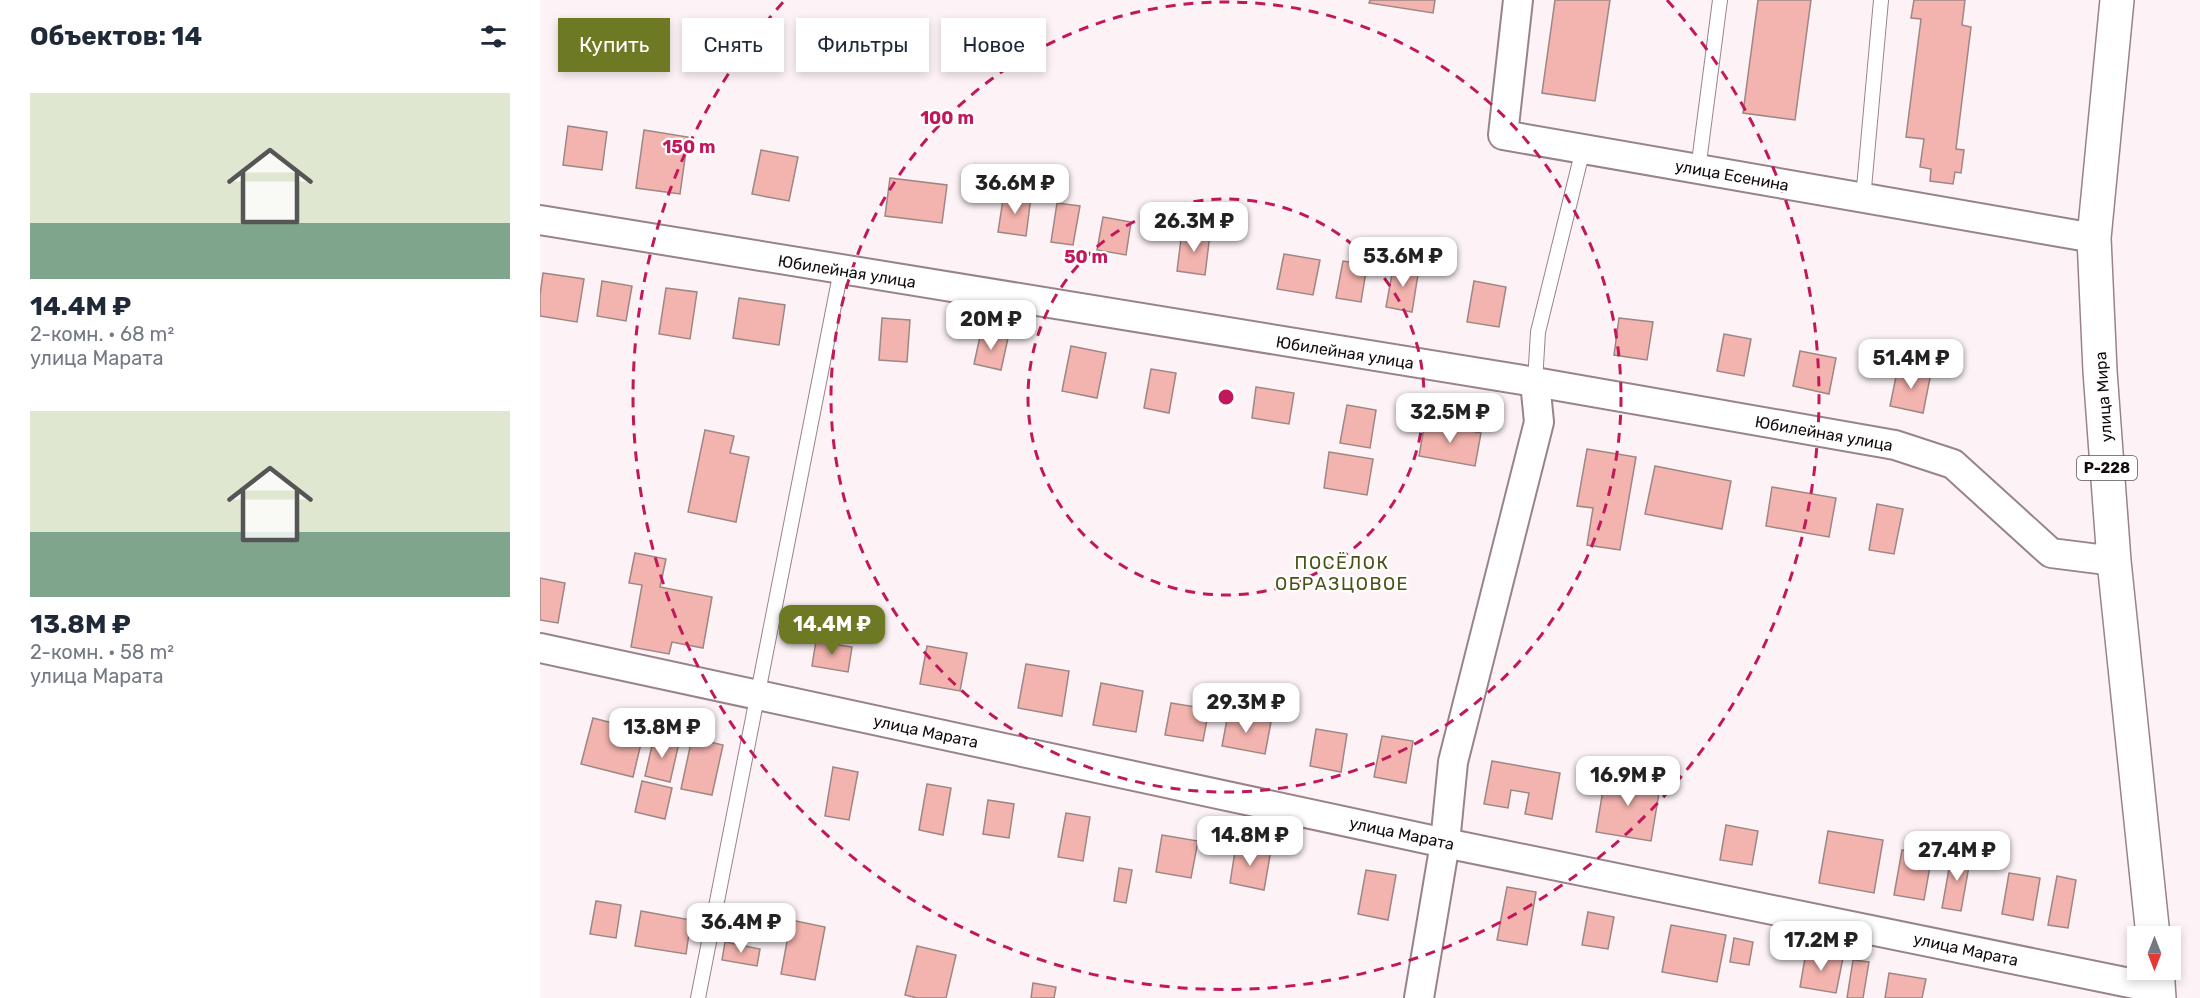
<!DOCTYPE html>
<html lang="ru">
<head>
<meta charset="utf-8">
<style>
  :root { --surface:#fff; --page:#f6f6f7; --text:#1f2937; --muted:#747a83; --accent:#6e7924 }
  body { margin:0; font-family:Rubik,sans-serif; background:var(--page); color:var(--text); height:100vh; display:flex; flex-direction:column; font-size:22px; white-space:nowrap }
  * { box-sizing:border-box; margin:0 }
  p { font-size:20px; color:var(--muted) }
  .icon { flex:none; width:33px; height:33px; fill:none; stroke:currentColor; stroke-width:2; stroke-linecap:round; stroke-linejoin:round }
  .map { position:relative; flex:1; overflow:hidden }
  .panel { display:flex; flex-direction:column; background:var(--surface); width:540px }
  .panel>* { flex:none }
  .top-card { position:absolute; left:18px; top:18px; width:570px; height:54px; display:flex; gap:12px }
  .needle { width:39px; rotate:180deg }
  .controls { position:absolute; left:1587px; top:926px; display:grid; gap:12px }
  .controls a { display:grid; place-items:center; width:54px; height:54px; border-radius:0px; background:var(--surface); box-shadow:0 3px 9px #0003; font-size:30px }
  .price { position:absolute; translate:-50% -51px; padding:0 14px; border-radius:12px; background:#fff; color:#222; font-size:20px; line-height:39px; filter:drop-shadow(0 2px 3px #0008) }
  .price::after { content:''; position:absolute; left:50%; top:36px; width:18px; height:14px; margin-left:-9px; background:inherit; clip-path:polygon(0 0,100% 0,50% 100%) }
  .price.selected { background:var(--accent); color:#fff }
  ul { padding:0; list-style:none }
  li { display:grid; align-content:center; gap:12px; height:318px; padding:0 30px }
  li span { display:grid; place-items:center; height:186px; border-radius:0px; color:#555 }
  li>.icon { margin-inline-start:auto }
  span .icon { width:108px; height:108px; fill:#fffc; stroke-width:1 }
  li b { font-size:26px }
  h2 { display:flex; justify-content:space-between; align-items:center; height:72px; padding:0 30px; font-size:26px }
  .chip { padding:0 21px; border-radius:0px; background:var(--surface); box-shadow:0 3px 9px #0003; font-size:21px; line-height:54px }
  .chip.selected { background:var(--accent); color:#fff }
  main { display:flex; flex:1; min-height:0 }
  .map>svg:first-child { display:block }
  .building { fill:#f3b3ae; stroke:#9d8684; stroke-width:1.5 }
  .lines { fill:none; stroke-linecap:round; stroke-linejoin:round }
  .lane-casing { stroke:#998389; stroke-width:16 }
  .street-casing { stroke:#998389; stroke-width:32 }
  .primary-casing { stroke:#998389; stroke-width:36 }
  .lane { stroke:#fff; stroke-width:14 }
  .street { stroke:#fff; stroke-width:28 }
  .primary { stroke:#fff; stroke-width:33 }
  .ring { fill:none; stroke:#c2185b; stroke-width:3; stroke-dasharray:10 8 }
  .labels { text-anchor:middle; stroke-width:4.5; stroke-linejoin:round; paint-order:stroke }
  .shield { fill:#fff; stroke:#5a5456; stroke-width:1.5 }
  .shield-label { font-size:15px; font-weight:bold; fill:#130b0d }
  .street-label { font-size:16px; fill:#130b0d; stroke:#fff }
  .neighbourhood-label { font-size:18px; letter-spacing:1.5px; fill:#4a5117; stroke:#fff }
  .centre { fill:#c2185b; stroke:#fff; stroke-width:3 }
  .ring-label { font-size:18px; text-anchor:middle; font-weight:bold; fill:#c2185b; stroke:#fff; stroke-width:4.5; stroke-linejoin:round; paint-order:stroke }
</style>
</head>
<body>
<main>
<section class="panel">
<h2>Объектов: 14<svg class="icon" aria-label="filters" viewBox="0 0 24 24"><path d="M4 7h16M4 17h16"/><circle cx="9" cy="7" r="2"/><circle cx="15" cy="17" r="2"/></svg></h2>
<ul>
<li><span style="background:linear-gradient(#dfe7d0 70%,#7fa58c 0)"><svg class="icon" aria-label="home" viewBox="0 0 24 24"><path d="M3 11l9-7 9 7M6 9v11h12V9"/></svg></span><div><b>14.4M ₽</b><p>2-комн. · 68 m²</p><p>улица Марата</p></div></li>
<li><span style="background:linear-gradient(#dfe7d0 65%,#7fa58c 0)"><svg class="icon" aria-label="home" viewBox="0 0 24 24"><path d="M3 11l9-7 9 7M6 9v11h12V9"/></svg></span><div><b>13.8M ₽</b><p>2-комн. · 58 m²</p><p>улица Марата</p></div></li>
</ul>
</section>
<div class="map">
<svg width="1660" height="998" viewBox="0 0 1660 998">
  <rect width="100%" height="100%" fill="#fdf3f6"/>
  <g class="building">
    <path d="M830,0h65l-2,13 -64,-10z"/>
    <path d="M1015,0h55l-15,101 -53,-8z"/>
    <path d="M1218,0h53l-16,120 -52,-7z"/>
    <path d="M1374,0h51l-3,25 9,2 -15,122 8,1 -3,23 -6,-1 -2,12 -23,-3 1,-12 -11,-2 4,-28 -18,-2 15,-118 -10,-1z"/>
    <path d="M28,126l39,6 -5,38 -39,-5z"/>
    <path d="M104,130l44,7 -8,57 -44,-6z"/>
    <path d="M221,150l37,7 -9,44 -37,-7z"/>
    <path d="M350,178l57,7 -5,38 -57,-7z"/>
    <path d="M464,193l27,4 -5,39 -28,-4z"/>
    <path d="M517,203l23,3 -7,39 -22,-3z"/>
    <path d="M563,217l28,5 -5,33 -29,-5z"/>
    <path d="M642,231l28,3 -5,41 -28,-4z"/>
    <path d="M744,254l36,6 -7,35 -36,-6z"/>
    <path d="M803,261l24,4 -6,37 -25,-4z"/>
    <path d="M854,263l25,5 -7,44 -26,-5z"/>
    <path d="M3,273l41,6 -7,43 -37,-6v-21z"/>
    <path d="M62,281l30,5 -6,35 -29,-5z"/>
    <path d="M934,281l32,6 -7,40 -32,-5z"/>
    <path d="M126,288l31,4 -7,47 -31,-5z"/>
    <path d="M199,298l46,7 -6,40 -46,-7z"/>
    <path d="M342,318l28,2 -3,42 -28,-2z"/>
    <path d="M1079,318l34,4 -6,38 -33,-5z"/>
    <path d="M441,332l27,6 -7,32 -27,-6z"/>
    <path d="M1184,334l27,5 -7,37 -27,-5z"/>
    <path d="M531,346l35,7 -9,45 -35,-7z"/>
    <path d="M1260,351l36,7 -7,36 -36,-8z"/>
    <path d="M1358,367l33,6 -8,40 -33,-7z"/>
    <path d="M611,369l25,4 -7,40 -25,-5z"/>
    <path d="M716,387l38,6 -5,31 -37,-6z"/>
    <path d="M807,405l29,5 -6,38 -30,-5z"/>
    <path d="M885,422l56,11 -6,33 -56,-10z"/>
    <path d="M165,430l29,6 -4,17 19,4 -13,65 -48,-10z"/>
    <path d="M1047,449l49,8 -16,93 -33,-5 6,-37 -16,-2z"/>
    <path d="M789,452l44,7 -6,36 -43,-7z"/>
    <path d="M1115,466l76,15 -9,48 -77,-15z"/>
    <path d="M1232,487l64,11 -7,39 -63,-11z"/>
    <path d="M1337,504l26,5 -9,45 -25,-4z"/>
    <path d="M95,553l31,6 -6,28 52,10 -9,51 -31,-6 -3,12 -38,-7 11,-62 -13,-2z"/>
    <path d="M0,578l25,5 -7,40 -18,-3z"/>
    <path d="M276,641l36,6 -4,25 -36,-6z"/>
    <path d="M387,646l40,7 -7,38 -40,-7z"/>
    <path d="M486,664l43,7 -7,45 -44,-8z"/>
    <path d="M561,683l42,8 -7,41 -43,-7z"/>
    <path d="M631,703l38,6 -6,32 -38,-6z"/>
    <path d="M688,714l43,8 -6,32 -43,-8z"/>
    <path d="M53,718l51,13 -11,46 -52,-13z"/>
    <path d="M776,729l31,5 -6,38 -31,-6z"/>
    <path d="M842,736l31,5 -7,42 -32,-6z"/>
    <path d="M114,737l25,6 -9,39 -25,-6z"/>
    <path d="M152,738l31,7 -11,50 -31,-6z"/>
    <path d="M952,761l68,12 -8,46 -27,-5 4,-21 -18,-3 -3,18 -24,-4z"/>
    <path d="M293,767l25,5 -9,48 -24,-4z"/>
    <path d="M1066,772l55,9 -10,60 -55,-9z"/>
    <path d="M102,781l30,7 -7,31 -30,-7z"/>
    <path d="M387,784l24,4 -8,47 -24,-5z"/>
    <path d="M448,800l26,4 -5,34 -26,-4z"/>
    <path d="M526,813l24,4 -7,44 -25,-4z"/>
    <path d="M1186,825l32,6 -6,34 -32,-5z"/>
    <path d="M1288,831l55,9 -9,53 -55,-10z"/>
    <path d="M622,835l36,6 -7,37 -35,-6z"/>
    <path d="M696,845l35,5 -7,40 -34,-7z"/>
    <path d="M1362,850l30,5 -8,45 -30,-5z"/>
    <path d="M1412,852l19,3 -10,56 -19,-3z"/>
    <path d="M579,868l13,2 -6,33 -12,-2z"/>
    <path d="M826,870l30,5 -8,45 -30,-6z"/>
    <path d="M1469,873l31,5 -7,42 -31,-6z"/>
    <path d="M1517,876l19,4 -8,48 -20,-3z"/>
    <path d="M967,887l29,5 -9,53 -30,-5z"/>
    <path d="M56,901l25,4 -5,33 -26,-4z"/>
    <path d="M101,911l50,9 -5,34 -51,-8z"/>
    <path d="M1048,912l26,5 -6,32 -26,-4z"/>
    <path d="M251,920l34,7 -10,53 -34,-6z"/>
    <path d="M1131,925l55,10 -9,47 -55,-10z"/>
    <path d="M1194,938l19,4 -4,23 -19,-3z"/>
    <path d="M185,942l35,7 -3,17 -35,-6z"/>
    <path d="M377,946l39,9 -10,43h-29l-12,-3z"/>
    <path d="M1266,952l37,6 -7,35 -36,-6z"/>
    <path d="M1313,960l16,2 -6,36h-16z"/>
    <path d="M1349,973l37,6 -4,19h-37z"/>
    <path d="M493,983l23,4 -2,11h-23z"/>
  </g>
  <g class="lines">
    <g class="lane-casing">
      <g id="lane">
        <path d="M1158,170l22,-170"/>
        <path d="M1323,199l18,-199"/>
        <path d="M995,382l3,-50 45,-183"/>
        <path d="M158,998l143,-728"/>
      </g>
    </g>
    <g class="street-casing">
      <g id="street">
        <path d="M978,0l-15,135 591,103"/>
        <path d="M0,220l995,162 360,63 58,19 98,89 63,8"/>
        <path d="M0,648l905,195 714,146"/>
        <path d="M879,998l26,-155 8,-81 86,-340 -4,-40"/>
      </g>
    </g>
    <g class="primary-casing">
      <g id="primary">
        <path d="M1577,0l-23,238 6,133 14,190 39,375"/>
        <path d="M1617,969l2,29"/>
      </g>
    </g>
    <use href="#lane" class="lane"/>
    <use href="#street" class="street"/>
    <use href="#primary" class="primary"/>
  </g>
  <g class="ring">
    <circle cx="686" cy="397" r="198"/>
    <circle cx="686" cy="397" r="395"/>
    <path d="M1127 0A593 593 0 1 1 245 0"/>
  </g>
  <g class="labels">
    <rect class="shield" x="1537" y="456" width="60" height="24" rx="4.5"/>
    <g class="shield-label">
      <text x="1567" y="473">Р-228</text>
    </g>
    <g class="street-label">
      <text transform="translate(1192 175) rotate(10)" y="6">улица Есенина</text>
      <text transform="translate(307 271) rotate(9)" y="6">Юбилейная улица</text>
      <text transform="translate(805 352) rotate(9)" y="6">Юбилейная улица</text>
      <text transform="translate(1563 397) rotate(-94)" y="6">улица Мира</text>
      <text transform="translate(1284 433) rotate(10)" y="6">Юбилейная улица</text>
      <text transform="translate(386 731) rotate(12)" y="6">улица Марата</text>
      <text transform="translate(862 833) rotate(12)" y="6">улица Марата</text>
      <text transform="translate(1426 949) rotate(12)" y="6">улица Марата</text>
    </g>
    <g class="neighbourhood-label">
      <text x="802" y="569">ПОСЁЛОК<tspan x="802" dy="21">ОБРАЗЦОВОЕ</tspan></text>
    </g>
  </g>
  <circle cx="686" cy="397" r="9" class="centre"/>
  <g class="ring-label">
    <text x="407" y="124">100 m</text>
    <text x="149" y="153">150 m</text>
    <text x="546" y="263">50 m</text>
  </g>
</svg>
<div class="controls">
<a><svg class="needle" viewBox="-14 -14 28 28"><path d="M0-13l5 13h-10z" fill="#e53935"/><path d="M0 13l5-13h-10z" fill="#747a83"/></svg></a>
</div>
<b class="price" style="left:475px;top:215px">36.6M ₽</b>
<b class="price" style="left:654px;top:253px">26.3M ₽</b>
<b class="price" style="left:863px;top:288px">53.6M ₽</b>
<b class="price" style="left:451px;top:351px">20M ₽</b>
<b class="price" style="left:1371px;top:390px">51.4M ₽</b>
<b class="price" style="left:910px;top:444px">32.5M ₽</b>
<b class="price selected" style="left:292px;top:656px">14.4M ₽</b>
<b class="price" style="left:706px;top:734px">29.3M ₽</b>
<b class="price" style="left:122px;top:759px">13.8M ₽</b>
<b class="price" style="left:1088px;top:807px">16.9M ₽</b>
<b class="price" style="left:710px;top:867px">14.8M ₽</b>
<b class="price" style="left:1417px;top:882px">27.4M ₽</b>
<b class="price" style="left:201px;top:954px">36.4M ₽</b>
<b class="price" style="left:1281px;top:972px">17.2M ₽</b>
<div class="top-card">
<a class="chip selected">Купить</a>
<a class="chip">Снять</a>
<a class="chip">Фильтры</a>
<a class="chip">Новое</a>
</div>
</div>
</main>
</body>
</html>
